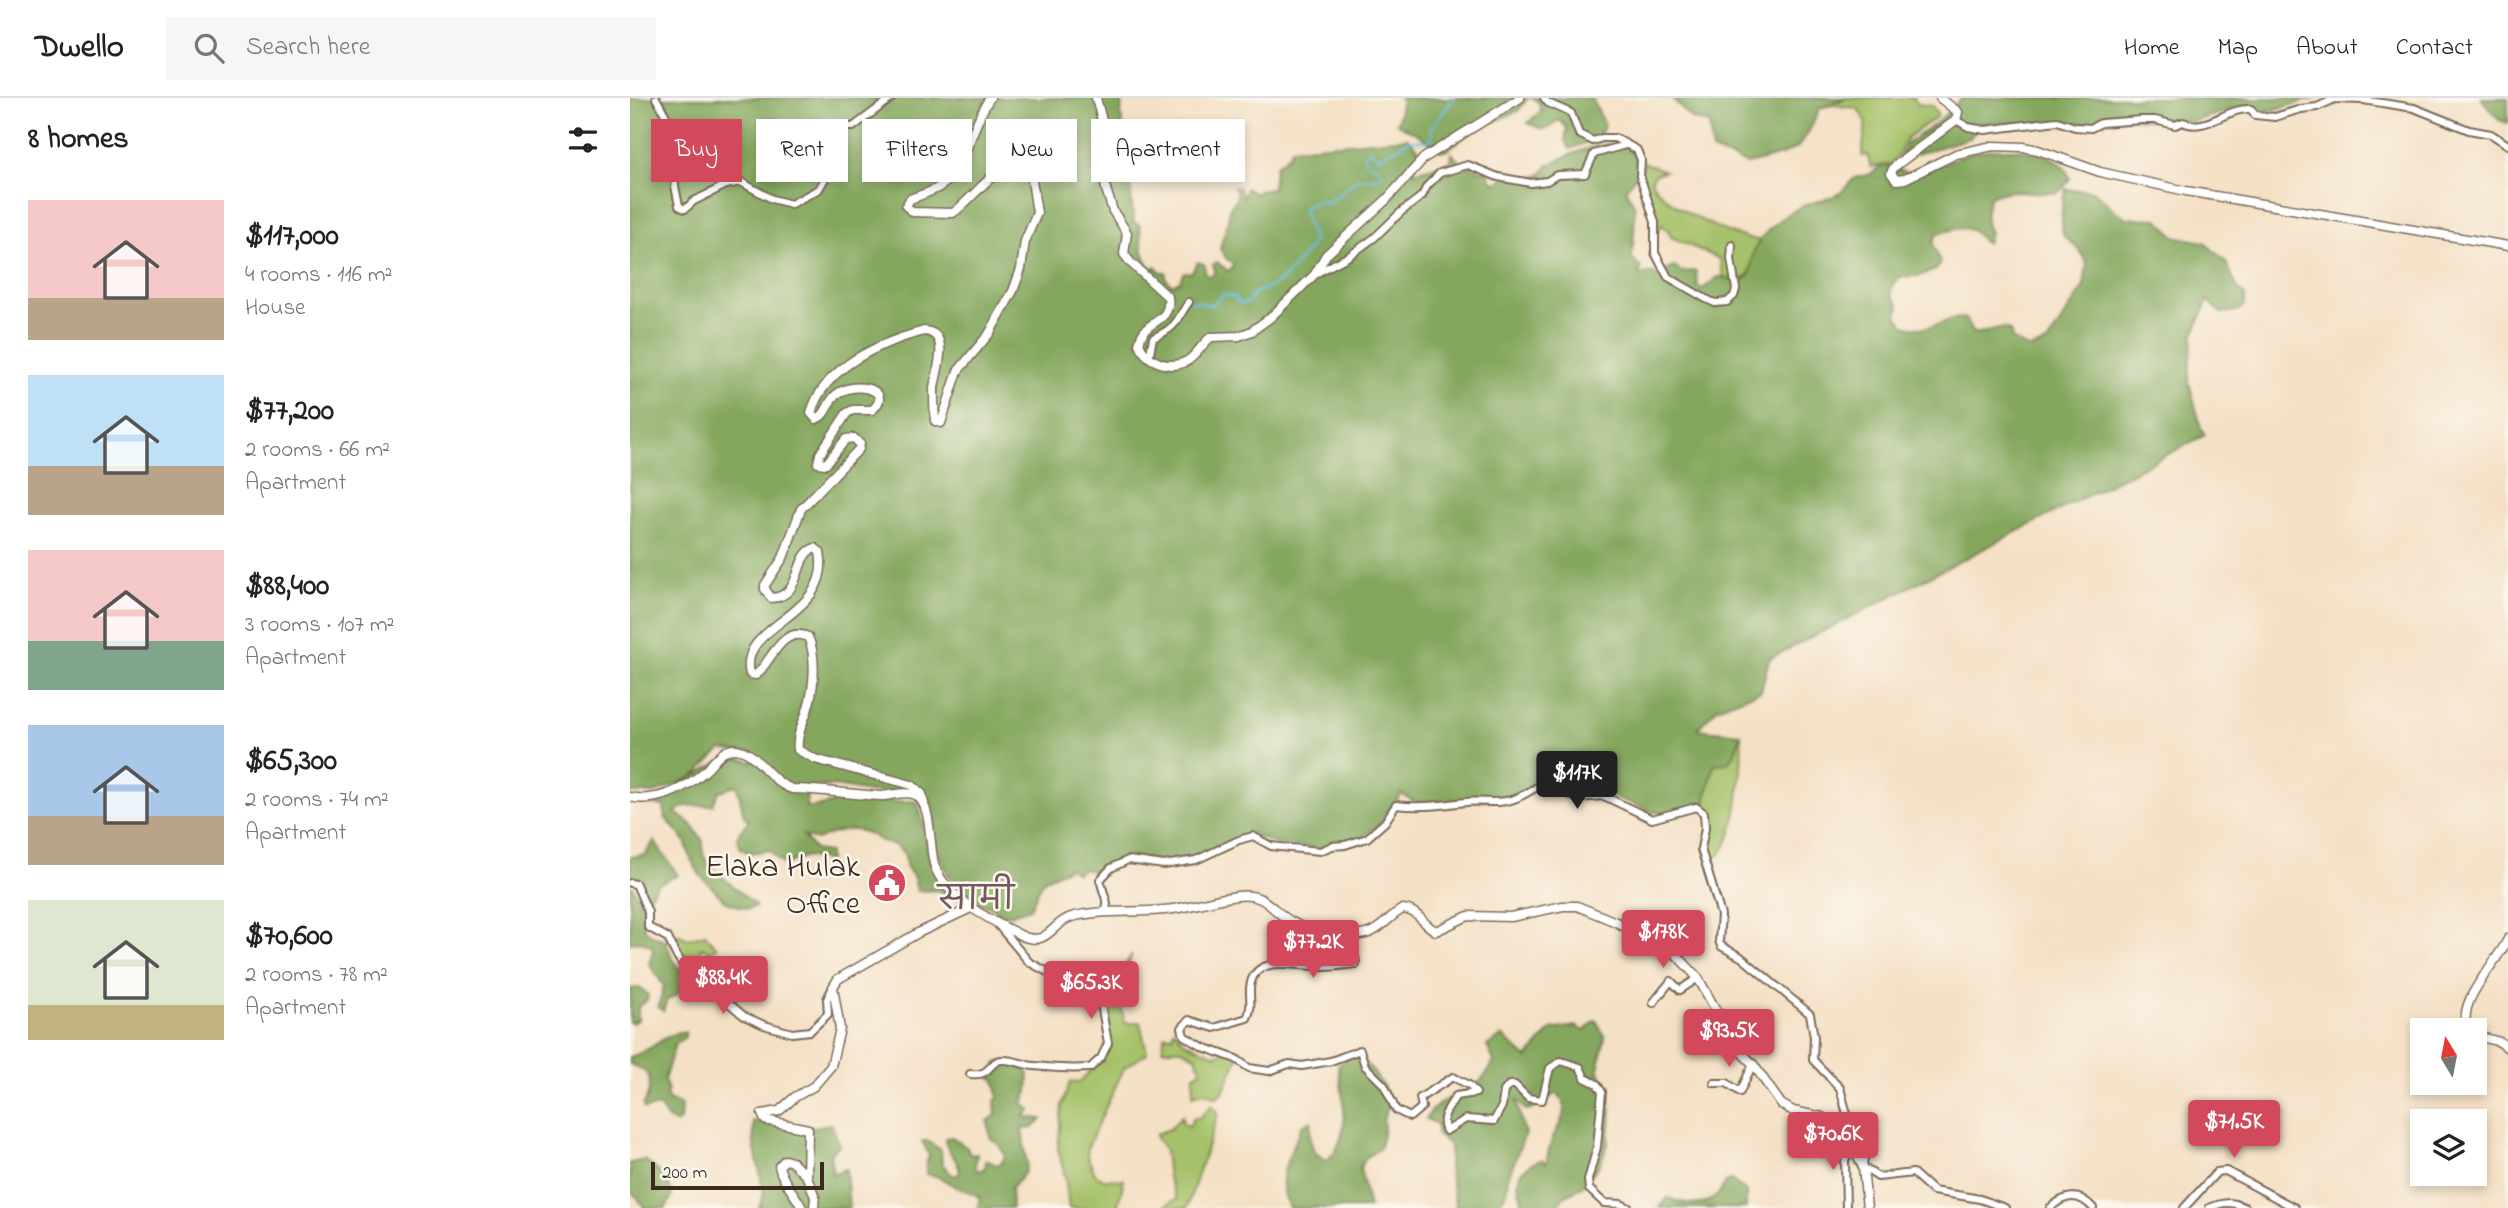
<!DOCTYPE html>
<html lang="en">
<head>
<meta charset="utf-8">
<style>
  :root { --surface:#fff; --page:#f6f6f6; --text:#222; --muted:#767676; --line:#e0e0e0; --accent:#d1495b }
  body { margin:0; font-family:"Indie Flower","Playpen Sans Deva",sans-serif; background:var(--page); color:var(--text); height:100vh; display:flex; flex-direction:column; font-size:26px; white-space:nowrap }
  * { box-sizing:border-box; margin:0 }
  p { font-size:23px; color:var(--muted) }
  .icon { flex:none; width:38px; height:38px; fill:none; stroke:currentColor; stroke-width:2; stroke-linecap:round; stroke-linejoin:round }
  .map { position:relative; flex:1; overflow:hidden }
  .panel { display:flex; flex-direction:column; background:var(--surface); width:630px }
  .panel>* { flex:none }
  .banner { position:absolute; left:21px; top:21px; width:665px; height:63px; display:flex; gap:14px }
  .needle { width:46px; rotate:350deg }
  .fabs { position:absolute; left:1780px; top:920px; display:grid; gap:14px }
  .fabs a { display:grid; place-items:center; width:77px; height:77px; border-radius:0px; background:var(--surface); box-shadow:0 4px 10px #0003; font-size:35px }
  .scale { position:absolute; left:21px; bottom:18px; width:173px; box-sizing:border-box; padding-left:7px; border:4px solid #3b2a1e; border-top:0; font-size:19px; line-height:24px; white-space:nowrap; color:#3b2a1e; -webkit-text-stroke:5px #fbf7ec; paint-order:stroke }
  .price { position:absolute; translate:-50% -60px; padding:0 16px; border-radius:7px; background:var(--accent); color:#fff; font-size:23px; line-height:46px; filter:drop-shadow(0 2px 4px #0008) }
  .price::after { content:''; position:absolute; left:50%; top:42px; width:21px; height:16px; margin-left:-10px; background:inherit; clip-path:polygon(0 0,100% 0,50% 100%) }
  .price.on { background:#222; color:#fff }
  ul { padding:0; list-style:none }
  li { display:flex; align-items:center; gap:21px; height:175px; padding:0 28px }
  li span { display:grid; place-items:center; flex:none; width:196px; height:140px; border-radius:0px; color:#555 }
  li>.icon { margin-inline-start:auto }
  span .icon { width:84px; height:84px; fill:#fffc; stroke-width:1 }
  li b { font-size:30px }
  h2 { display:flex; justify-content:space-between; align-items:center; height:84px; padding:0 28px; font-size:30px }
  .chip { padding:0 24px; border-radius:0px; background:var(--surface); box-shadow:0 4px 10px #0003; font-size:24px; line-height:63px }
  .chip.on { background:var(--accent); color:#fff }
  header { display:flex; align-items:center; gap:42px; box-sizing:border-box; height:98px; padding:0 35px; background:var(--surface); border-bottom:2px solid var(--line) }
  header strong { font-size:33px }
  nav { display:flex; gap:38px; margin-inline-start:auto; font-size:24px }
  .search { width:490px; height:63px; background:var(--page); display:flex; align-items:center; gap:18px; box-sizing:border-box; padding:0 24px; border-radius:0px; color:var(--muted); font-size:26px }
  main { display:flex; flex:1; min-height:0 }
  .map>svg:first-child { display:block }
  .green { fill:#a5c169; stroke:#707644; stroke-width:2 }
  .forest { fill:#84a75d; stroke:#60683e; stroke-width:2 }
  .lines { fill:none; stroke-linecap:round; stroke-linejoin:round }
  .stream { stroke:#68c1e6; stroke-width:2 }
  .street-casing { stroke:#7c6a58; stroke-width:10 }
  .secondary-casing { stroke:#7c6a58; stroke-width:11 }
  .street { stroke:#fff; stroke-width:6 }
  .secondary { stroke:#fff; stroke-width:8 }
  .labels { text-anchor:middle; stroke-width:5; stroke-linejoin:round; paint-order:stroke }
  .poi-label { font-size:32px; fill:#3b2a1e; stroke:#fbf7ec; text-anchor:end }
  .neighbourhood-label { font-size:33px; fill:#70585e; stroke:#fbf7ec }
</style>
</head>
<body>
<header>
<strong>Dwello</strong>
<div class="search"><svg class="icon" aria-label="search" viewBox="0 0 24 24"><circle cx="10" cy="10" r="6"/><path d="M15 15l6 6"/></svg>Search here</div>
<nav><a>Home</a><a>Map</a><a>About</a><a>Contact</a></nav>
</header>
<main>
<section class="panel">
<h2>8 homes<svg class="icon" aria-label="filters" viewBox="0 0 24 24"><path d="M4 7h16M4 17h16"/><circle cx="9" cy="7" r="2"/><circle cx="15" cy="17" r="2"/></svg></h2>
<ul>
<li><span style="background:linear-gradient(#f6c9c9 70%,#b9a48a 0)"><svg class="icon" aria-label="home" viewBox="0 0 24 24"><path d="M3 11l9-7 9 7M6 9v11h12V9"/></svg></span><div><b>$117,000</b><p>4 rooms · 116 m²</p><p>House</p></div></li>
<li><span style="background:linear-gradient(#bfe0f5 65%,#b9a48a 0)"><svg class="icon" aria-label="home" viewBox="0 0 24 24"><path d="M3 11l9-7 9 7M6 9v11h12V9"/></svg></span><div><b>$77,200</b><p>2 rooms · 66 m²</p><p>Apartment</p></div></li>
<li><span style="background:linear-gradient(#f6c9c9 65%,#7fa58c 0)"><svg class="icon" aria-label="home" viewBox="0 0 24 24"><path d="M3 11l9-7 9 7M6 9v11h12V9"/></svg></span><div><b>$88,400</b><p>3 rooms · 107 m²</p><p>Apartment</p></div></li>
<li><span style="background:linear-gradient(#a9c7e8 65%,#b9a48a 0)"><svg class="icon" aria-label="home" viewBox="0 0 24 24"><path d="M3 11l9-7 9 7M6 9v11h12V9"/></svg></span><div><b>$65,300</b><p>2 rooms · 74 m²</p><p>Apartment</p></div></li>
<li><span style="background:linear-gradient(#dfe7d0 75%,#c2b280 0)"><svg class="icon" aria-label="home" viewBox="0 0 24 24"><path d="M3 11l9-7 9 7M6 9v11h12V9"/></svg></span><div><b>$70,600</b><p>2 rooms · 78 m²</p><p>Apartment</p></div></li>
</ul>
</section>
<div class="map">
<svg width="1878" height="1110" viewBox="0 0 1878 1110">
  <rect width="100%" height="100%" fill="#fbf7ec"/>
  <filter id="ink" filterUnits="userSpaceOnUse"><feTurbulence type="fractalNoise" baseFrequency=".0143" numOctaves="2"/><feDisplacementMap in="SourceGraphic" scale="14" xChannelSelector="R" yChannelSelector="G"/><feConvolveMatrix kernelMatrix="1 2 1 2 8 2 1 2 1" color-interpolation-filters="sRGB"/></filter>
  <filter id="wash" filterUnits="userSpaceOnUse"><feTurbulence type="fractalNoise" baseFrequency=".00686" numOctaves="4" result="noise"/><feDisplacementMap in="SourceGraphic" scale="28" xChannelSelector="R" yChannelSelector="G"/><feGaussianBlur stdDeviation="1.57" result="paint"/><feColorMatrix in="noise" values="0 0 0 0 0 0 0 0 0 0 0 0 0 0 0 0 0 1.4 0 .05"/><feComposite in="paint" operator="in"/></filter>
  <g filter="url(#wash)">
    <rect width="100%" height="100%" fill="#f4e0c4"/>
    <g class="green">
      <path d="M1216,0h68l3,6 15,2 6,10 -31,22 -10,20 -7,6 -19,3 -4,-12 -5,1 4,-35 -9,-13 -25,-3 -12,3z"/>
      <path d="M1013,64l22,9 -10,3 -4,7c15,26 79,57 109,59 -13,24 -1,47 -37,37l-3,-18 -49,-22 -3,-7 -7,-5 -4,7 -15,-56z"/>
      <path d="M1111,636c2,29 -2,89 -17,115 -2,4 -8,8 -11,11l-8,-11 6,-21 -1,-16 -6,-5 10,-43 20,-9z"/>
      <path d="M36,836h12l10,5 17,-5 12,14 -7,4 -7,-5 -3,3 2,5 -3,3 7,8 -1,4 3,4 8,-5 14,8 -4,8 5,18 -32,-21 -8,-8z"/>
      <path d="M502,857l-15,35 8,33 15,-1 7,31 -23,15 -36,78 -1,10 8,18 9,5 20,1 -7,28h-48l-4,-32 -7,-27 4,-44 8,-23h10l30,-32 -7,-54z"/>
      <path d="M544,931l11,13 31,13 10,-5h15l-18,42 -7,5 -11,-5 -12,3 1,-20 6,-3 1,-5 -3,-3 -1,-7 -15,-8h-20l3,-14 7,1z"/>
      <path d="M582,1007l6,9 -31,94h-27l17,-9 -9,-21 -3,-28 -9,-12v-4l14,-5 12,-13 1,8 7,2 3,-8h6z"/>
    </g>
    <g class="forest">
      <path d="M0,0h492l-1,17 6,37 -2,37 7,-2c-3,12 1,22 2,35l6,4c1,16 1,31 13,43l2,-3 6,6h5v7l6,6 8,-4 3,-8 9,-1 6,-10 7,3v7l3,4 5,-1 2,-5 -2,-5 4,-3 11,9 4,-2 1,-6 -6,-4 -7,-10c3,-15 10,-25 9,-40 6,-7 11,-13 5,-22l5,1 4,10 3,-10 9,6 5,-4 12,-1 4,-24 13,-10 3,-7 116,-10 14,15 -6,9 -2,10 36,-10 2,-9c7,13 21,16 36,18l3,9 6,3c3,-2 6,-5 10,-6 16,-6 30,10 42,-13 30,-12 91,-45 90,13l-3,-1 -10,13c2,6 6,11 8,16 3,8 -2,42 -2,53l9,10 -2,6h19l16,-7 8,5 14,-1 2,16 5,2 15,-12c9,0 18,6 26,3 10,-5 6,-20 10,-29 7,-17 25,-32 41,-41 14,-9 32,-9 45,-17 6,-4 9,-11 15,-15 5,-2 11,-2 16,-4 5,-3 6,-7 13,-8 11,-1 20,8 31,8 9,0 38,-16 50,-19 30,-10 92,-11 105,23 -3,6 -9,14 -15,15l-45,-2 -18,4c-8,13 -9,25 -2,38l-3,10 -4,-1c-10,-20 -29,-14 -47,-7l-3,9 7,18 -4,8 -18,6 -18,1 -7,7 -2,10 8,12 -2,10 7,9c30,11 41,-11 62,-6l7,14c14,2 23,-9 37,-3l2,9 17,10 18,-6 37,-57 3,-23 -7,-12 -17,-16c-2,-14 -2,-34 3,-46l28,2 20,19 13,8 31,1 16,17 30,6 22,20 12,27 7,6v10l-7,6 -17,2 -13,-13 -15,36 -3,27 -1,19 12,46 4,7 -436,224 -8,32 -44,17 -20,21 44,5 -7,21 -7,8 -13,1 -10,43 -44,7 -62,-23 -24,2 -25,-14 -33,16 -27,5 -73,2 -15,-8 -19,28 -22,17 -27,2 -12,8 -46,-5 -24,-11 -57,24 -33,5 -31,-6 -36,15 -12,-2 -5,4 -8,-5 -26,12 -13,28 -21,7 -11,-3 -7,-6 -11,-2 -26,-17 -20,-42 -4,-48 -9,-3 -52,-2 -34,-6 -29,1 1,21 24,-4 11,-8 33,6 38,-1 5,2 6,22 5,35 24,37 -16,-7 -20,1 -3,-13 -8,-12 -1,-11 -9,-10c-12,-1 -15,-4 -25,-10 -17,-10 -38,-3 -54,5l-14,-4 12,14 14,2v9l-23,-5 -22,9 -15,-15 -20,3 -9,-5 -3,-12 12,-16 -5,-4 -7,-31c-7,0 -10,6 -18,6l-6,14 -28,1 -10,6 17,13 11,16v14l9,13 44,38 -7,3 -23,-7 -26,-27 -9,-16 -6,-18 -20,-24 -1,-11 -34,-4v-4l25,2 74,-44 24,6v-9l-32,-3 -28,27 -38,16h-25z"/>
      <path d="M769,0h129l-10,13 -48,21 -24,19h-5l-25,-18 -19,-9 5,-24z"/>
      <path d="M901,0h61l13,27c-5,15 -22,18 -35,24l-5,-8 2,-13 -6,-7h-5c-10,14 -15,7 -28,2l13,-12 -3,-9z"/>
      <path d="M1042,0h174l-26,10 -11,23 -11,16 -16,8 -35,9 -35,-14 -3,-27 -17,-4z"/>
      <path d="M1332,0h354l-54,15 -14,-8 -57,17 -71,-4 -34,5h-105l-11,15 -70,21 7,-15 31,-22z"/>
      <path d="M1851,0h27v25l-9,-3z"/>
      <path d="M24,743l24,34 -20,9 -11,15 -9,-21 -8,3v-24l15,-2z"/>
      <path d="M0,789h3l12,26 -1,15 4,5 18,8 6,17 11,15v18l-16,9 -4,11 -5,-4 6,-21 -15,-22 4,-14 -1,-4 -12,-5 -10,2z"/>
      <path d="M11,890l7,7 -1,5 -9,7v13l-6,3 -2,-1v-33z"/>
      <path d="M966,922l9,17 -7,32 8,19 5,25 -3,31 -9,22 -18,21 -17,9 -8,12h-33c0,-14 -11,-25 0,-37 7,-7 10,-9 19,-11l4,3c2,-7 3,-16 6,-23 7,-17 22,-32 4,-47 -10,7 -17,15 -30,17l-10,-10 9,34 -17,44 -2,15 -9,15h-41l-7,-39 1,-24 -13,-10v-11l-11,-5c11,-20 33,-24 51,-35 7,-4 12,-15 17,-23l-7,-15 15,-10 25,22 24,-28 25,-4 8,5z"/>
      <path d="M49,934h6v5l-10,7 -11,36 4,10 -2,4 3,7h5l7,4 -1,15 -4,3 -8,-4 -9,-13 -15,3 -1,-4c5,-7 10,-26 3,-33 -4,-3 -11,-5 -16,-8v-7c18,-5 31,-19 49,-25z"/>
      <path d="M724,955l5,1 24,31 7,18 -7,17 1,9 -4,19 -16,11 -4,9 9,40h-80c-16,-34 2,-51 13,-83l9,-4c-1,19 -3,31 16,39 26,-22 16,-65 11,-94z"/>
      <path d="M374,963l16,4 9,9 -1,18 -5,11 8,7 -7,7 18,2 -9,9 -11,1 5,36 -3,9 -13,14 1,20h-35l3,-10c-8,-7 -18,-7 -27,-13 -10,-5 -14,-10 -27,-11v-9l3,-10 -7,-14h5l14,9 1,14 10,11h7c3,-16 -14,-21 -14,-37l7,-1 15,11 4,7 6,-1 -2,13 3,4 7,-3 1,-8 11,5 5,-2 3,-8 -6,-10 -9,-8 -2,-16 8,-6 -1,-14 3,-4 -3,-17 -5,-3v-2l3,-1 4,-11z"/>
      <path d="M123,1023l49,8 29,-5 9,20 -10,11 3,19 13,-5 3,39h-90l5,-15 -10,-48z"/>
      <path d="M15,1062l22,19 5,17 -6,12h-22l-6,-10 -8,-6v-29z"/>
      <path d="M1101,1082l15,11v17h-88l10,-10c27,10 45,10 58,-16z"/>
    </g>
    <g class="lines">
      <path class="stream" d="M560,204l5,-1 17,4 12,-11 11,3 5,7 9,-2c4,-12 11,-11 21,-15 14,-5 35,-32 43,-45 -1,-13 -9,-21 -10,-34l15,-8 10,3 29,-24 23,-1 2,-3 -1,-5 -17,-11 2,-6 5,-3 7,8c11,-8 21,-8 30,-18l20,1 4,-3 -1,-10 23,-30"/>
    </g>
  </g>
  <g filter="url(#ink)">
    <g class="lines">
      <g class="street-casing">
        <g id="street">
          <path d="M26,0l11,20 8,41v27l4,20 6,3 9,-8 32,-16 15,-3 31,17 19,5 28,-15 20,-35 2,-20 5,-7h7l39,-29"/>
          <path d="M914,0l4,5 23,10 8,21 14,7 9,-3h13l22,12 4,10 -1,16 15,46v31l13,24 38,22 9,4 12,-1 7,-6 2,-7 -5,-30 1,-14"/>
          <path d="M1326,22l12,7 17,3 72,-9 18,6 16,1 10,-5 40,-3h14l20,5 8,-3c22,11 45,-15 68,-13l4,6 20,2 26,-8 16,-2 18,-8 28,1 51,8 55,22 22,4 17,11"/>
          <path d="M685,176l34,-18 25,-18 27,-26 21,-16 5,-10 13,-13 28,-8 30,12 33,6 16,-2 10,-6 28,-1 9,-20 31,-9"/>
          <path d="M519,260l4,-20c26,-12 21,-15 36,-36"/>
          <path d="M0,785l6,1 12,28v15l20,11 7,15 19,28 30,18 20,17 20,9 28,8 18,-2 18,-17 -1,-15 6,-12"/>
          <path d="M476,813l1,-8 -7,-23 11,-12 17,-8 36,5 32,-5 43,-20 14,-4 18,10 49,5 12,-5 13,-1 22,-7 18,-16 11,-17c24,3 47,0 70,-3 17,-2 31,3 48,-3 12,-4 22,-13 34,-17l29,16 27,-2 48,23 44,-12 8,6 1,15 -4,21 20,66 -2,26 2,5 20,11 69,57 4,23 -1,23 27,28 12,45 10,14 2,10 -1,10 15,10 35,-4 20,18 47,8 25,9"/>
          <path d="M685,835c17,13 41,8 41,31 -9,1 -22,3 -32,3 -19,0 -57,-11 -70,8 -9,14 1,29 -7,43l-33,10 -25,-8 -7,8 2,8 19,11 33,12 13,9 20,3 20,-7 13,2 29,-5 29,-11 5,16 19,19 12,25 14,7 12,-10 -2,-9 33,-21 16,8 7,8 -20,3c-7,11 -17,22 -10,35l20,-12 28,2 8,-15 2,-15 5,-6h6l13,13 14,2 8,-32 11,-7 19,6 5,11 12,6 5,8 -5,55 -9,33 1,9 15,14 17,1 8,4"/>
          <path d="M1023,905l18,-22 9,9 18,-12"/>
          <path d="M340,976c22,3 19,-14 32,-14 10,-1 22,5 32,6 17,2 39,3 56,2l11,-10 7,-15 -7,-39 -13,-27 -20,6 -39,-21 -31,-37"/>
          <path d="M1084,985h13l13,9 13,-28"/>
          <path d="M1216,1110l-1,-48 8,-16"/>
          <path d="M1420,1110c15,-13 28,-16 43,0"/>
          <path d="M1554,1110l33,-36 9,-1 69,37"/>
          <path d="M1579,1110c14,-6 22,-7 37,0"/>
        </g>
      </g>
      <g class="secondary-casing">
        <g id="secondary">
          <path d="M466,0l15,56 -6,29 1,6 7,22 14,22 -3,21 7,9 37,34c4,28 -25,21 -29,47 7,17 30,27 48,17 9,-5 15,-17 24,-24l28,-1 13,-5 19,-14 44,-43 11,-19 60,-55 38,-42 96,-60"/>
          <path d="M1310,0l18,14 -2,8 -62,47 -3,6 5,7 9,-1 51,-25 37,-8 30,1 15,3 62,22 86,19 322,55"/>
          <path d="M0,699c27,6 55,-8 75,-26 9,-8 16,-22 30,-22 22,1 34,33 57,40 30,0 59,6 89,7 10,0 23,-5 32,-2 21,7 15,55 22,73 12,32 56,53 85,68 29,14 31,-14 55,-19 29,-7 60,-3 89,-6 25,-2 49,-11 73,-14 29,-4 33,14 55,26 19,11 56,18 77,11 14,-5 21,-18 34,-24 15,1 20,16 33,22l32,-15 43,1 52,-11h14l39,16 58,30 24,26 39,70 16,16 28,40 12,7 29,6 26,20 15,30 4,41"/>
          <path d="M294,706l-2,-10 -10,-9 -97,-26 -17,-9c-2,-16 6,-28 10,-42 6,-20 9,-52 0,-71 -26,-12 -37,25 -52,38l-6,-1c-13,-51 83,-56 70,-122l-5,-4c-22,6 -11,49 -44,50l-6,-9v-4l18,-27 18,-49 58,-60 1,-5 -6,-6 -8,1 -20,25 -8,-1 2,-9 27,-41 6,-3h19c23,-20 -16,-30 -35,-16 -10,7 -9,21 -21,25l-5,-6c13,-47 71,-71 113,-82 28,2 12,40 10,57 0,11 0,22 1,33l6,2 17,-52 31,-37 24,-43 8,-22 4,-28 12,-28 -7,-46 -5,-6c-26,-1 -52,38 -72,52l-40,-1 -7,-6 4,-7c10,-4 22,-7 31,-13 25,-16 31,-64 49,-88"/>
          <path d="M1839,933c-16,-27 28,-68 39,-92"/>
          <path d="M1844,937l26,7 8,6"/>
          <path d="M172,1110c-7,-15 -20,-26 -23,-42l6,-6 7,2 15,15"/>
          <path d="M184,1110l1,-11 -8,-20 1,-48 -43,-9 -3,-6 17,-3 16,-14 19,-11 17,-20 9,-37 -7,-42 5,-8 80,-46 53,-25"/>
        </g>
      </g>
      <use href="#street" class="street"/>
      <use href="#secondary" class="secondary"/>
    </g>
  </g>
  <defs>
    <g id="civic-disc" transform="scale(2.0125)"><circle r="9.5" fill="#d1495b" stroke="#fbf7ec"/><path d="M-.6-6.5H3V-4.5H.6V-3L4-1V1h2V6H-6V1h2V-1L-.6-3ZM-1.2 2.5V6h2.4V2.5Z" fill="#fff"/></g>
  </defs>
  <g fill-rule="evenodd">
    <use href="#civic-disc" x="257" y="785"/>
  </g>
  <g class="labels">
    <g class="poi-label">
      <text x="230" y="778">Elaka Hulak<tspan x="230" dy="37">Office</tspan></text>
    </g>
    <g class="neighbourhood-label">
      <text x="346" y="811">सामी</text>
    </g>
  </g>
</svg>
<div class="fabs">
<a><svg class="needle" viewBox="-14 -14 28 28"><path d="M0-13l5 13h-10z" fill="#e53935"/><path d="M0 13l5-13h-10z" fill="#767676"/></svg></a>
<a><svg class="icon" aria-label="layers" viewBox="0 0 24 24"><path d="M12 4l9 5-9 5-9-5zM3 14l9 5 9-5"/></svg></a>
</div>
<div class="scale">200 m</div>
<b class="price on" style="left:947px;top:713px">$117K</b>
<b class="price" style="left:1033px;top:872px">$178K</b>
<b class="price" style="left:683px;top:882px">$77.2K</b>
<b class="price" style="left:93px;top:918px">$88.4K</b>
<b class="price" style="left:461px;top:923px">$65.3K</b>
<b class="price" style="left:1099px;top:971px">$93.5K</b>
<b class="price" style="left:1604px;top:1062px">$71.5K</b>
<b class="price" style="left:1203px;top:1074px">$70.6K</b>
<div class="banner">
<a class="chip on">Buy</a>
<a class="chip">Rent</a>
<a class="chip">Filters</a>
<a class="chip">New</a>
<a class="chip">Apartment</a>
</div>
</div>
</main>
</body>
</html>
